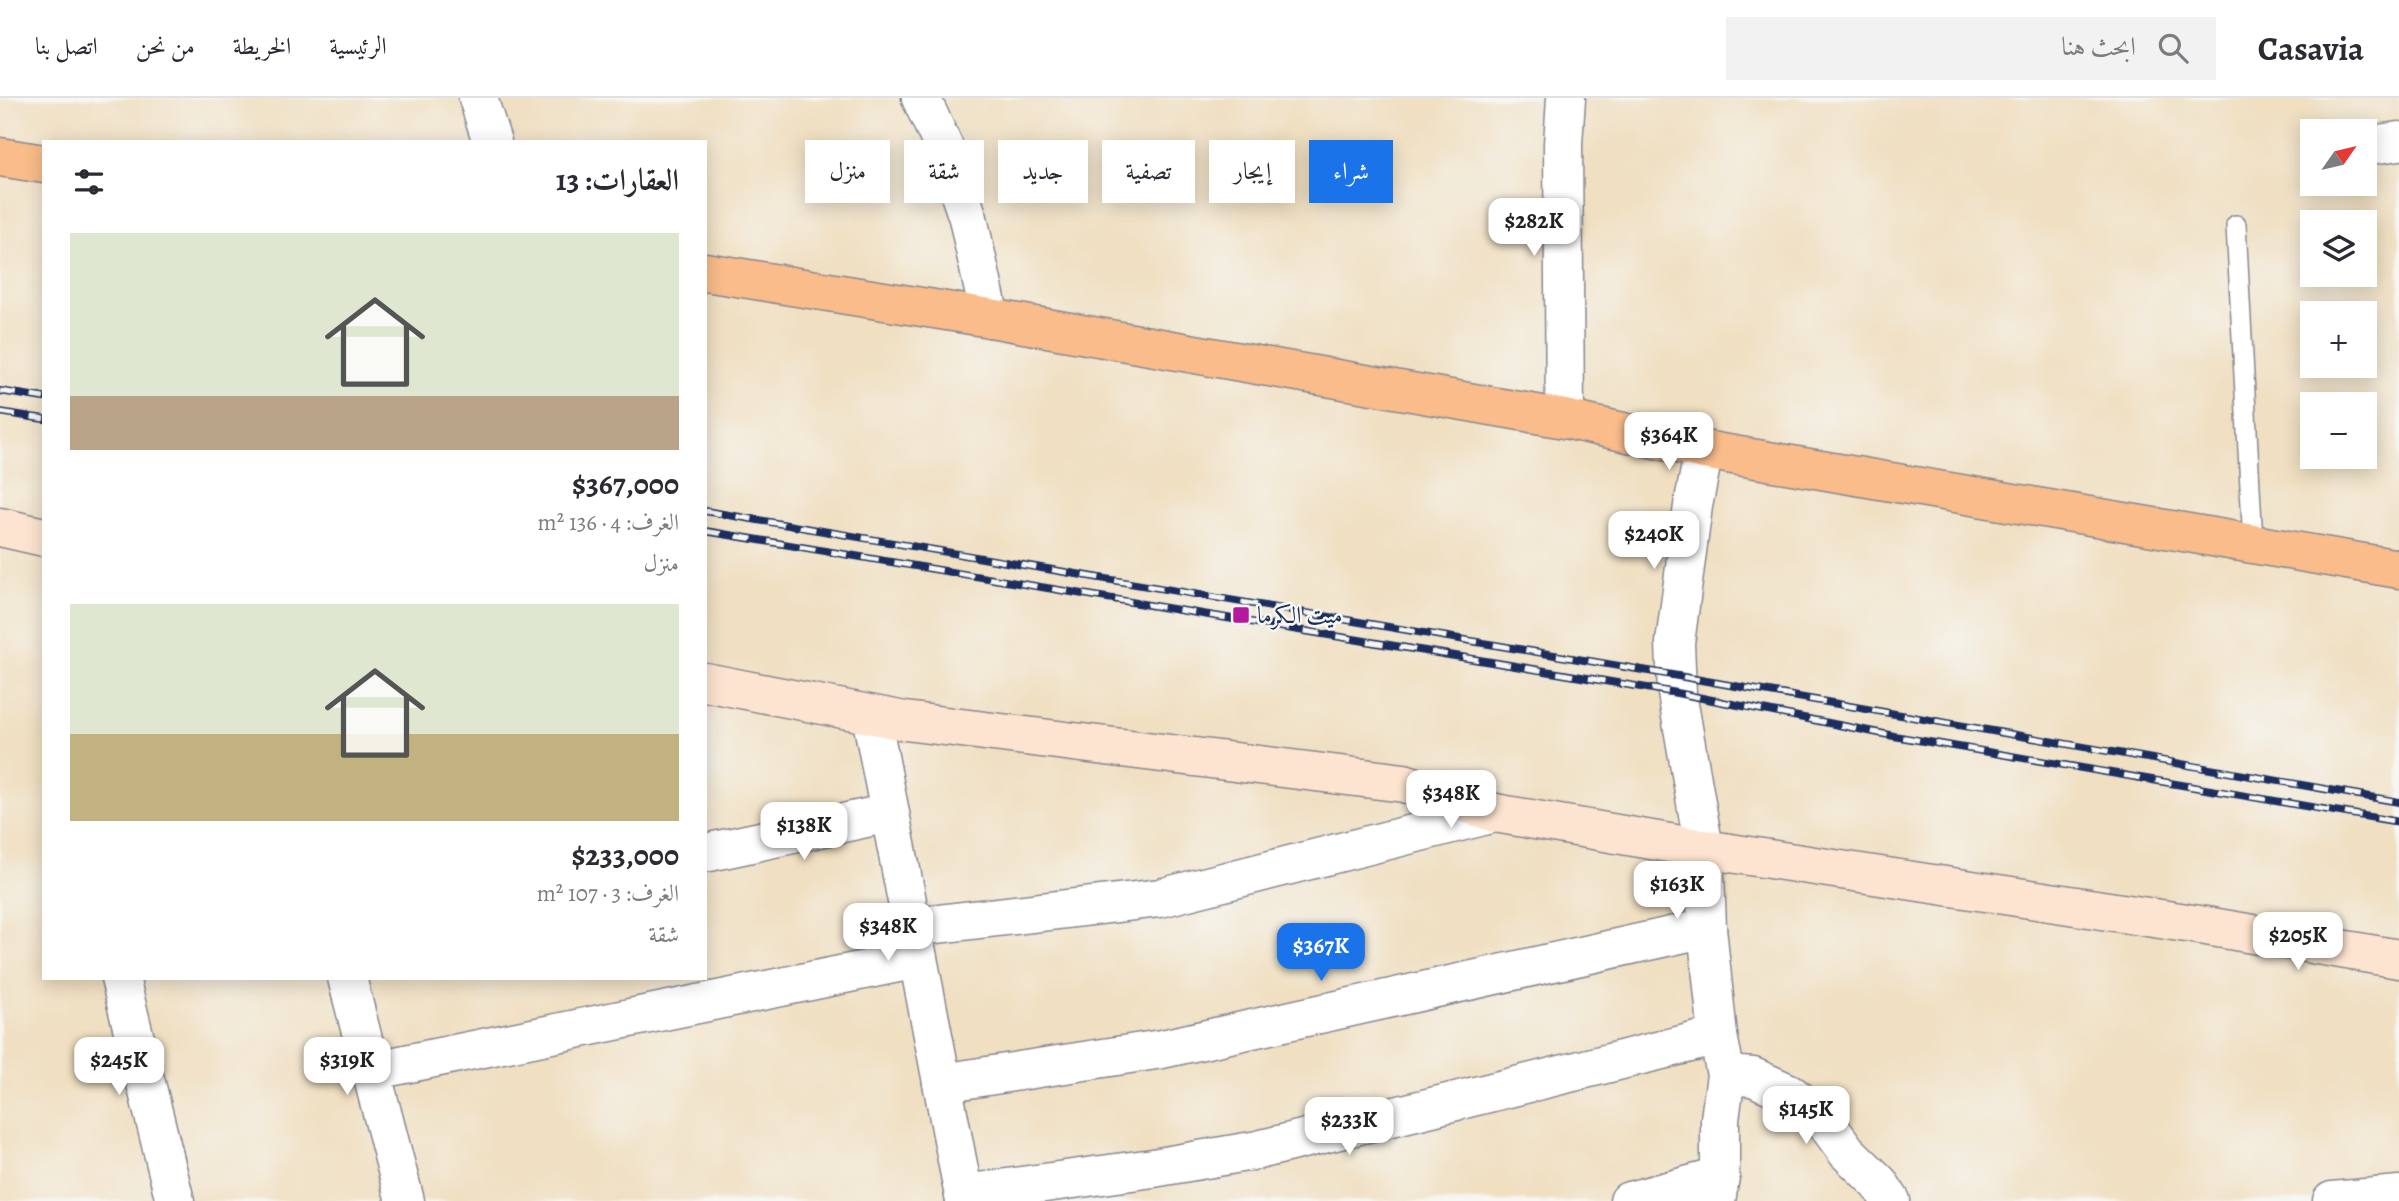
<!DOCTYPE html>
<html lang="ar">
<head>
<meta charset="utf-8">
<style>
  :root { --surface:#fff; --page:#f2f2f3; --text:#2b2b33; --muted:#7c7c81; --line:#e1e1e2; --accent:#1a73e8 }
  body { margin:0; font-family:Alegreya,Amiri,serif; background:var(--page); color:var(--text); direction:rtl; height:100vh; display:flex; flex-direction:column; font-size:26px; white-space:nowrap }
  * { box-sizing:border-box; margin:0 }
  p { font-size:23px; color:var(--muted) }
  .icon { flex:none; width:38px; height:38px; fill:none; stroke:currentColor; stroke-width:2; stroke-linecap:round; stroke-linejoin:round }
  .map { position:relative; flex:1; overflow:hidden; direction:ltr }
  .side { position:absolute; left:42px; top:42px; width:665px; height:840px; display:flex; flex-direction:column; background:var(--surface); border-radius:0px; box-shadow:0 4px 18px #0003; direction:rtl }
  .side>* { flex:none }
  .guide { position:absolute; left:728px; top:42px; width:665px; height:63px; direction:rtl; display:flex; gap:14px }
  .needle { width:46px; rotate:56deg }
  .fabs { position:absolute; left:2300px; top:21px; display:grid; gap:14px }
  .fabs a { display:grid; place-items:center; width:77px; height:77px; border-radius:0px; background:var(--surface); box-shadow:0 4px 18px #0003; font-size:35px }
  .price { position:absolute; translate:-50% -60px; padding:0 16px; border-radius:14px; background:#fff; color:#222; font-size:23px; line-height:46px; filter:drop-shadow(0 2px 4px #0008) }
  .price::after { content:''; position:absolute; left:50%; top:42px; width:21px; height:16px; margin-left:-10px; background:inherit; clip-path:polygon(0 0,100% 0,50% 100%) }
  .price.on { background:var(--accent); color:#fff }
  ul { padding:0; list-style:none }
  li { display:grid; align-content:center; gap:14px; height:371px; padding:0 28px }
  li span { display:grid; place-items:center; height:217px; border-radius:0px; color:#555 }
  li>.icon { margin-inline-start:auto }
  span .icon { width:126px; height:126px; fill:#fffc; stroke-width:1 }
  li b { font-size:30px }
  h2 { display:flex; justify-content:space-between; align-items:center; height:84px; padding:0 28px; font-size:30px }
  .chip { padding:0 24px; border-radius:0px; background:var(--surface); box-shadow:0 4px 18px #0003; font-size:24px; line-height:63px }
  .chip.on { background:var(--accent); color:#fff }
  header { display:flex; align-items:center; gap:42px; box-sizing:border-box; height:98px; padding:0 35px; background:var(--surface); border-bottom:2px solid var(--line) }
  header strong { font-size:33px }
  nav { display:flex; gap:38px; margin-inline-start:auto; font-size:24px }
  .search { width:490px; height:63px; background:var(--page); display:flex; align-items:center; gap:18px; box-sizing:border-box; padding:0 24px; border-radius:0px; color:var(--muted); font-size:26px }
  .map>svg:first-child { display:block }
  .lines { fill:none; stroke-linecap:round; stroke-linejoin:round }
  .lane-casing { stroke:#868790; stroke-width:22 }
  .street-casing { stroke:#868790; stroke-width:41 }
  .secondary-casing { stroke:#868790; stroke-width:41 }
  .primary-casing { stroke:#868790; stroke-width:41 }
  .lane { stroke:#fff; stroke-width:19 }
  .street { stroke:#fff; stroke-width:38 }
  .secondary { stroke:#fde4d0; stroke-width:38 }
  .primary { stroke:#f9bc8a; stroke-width:38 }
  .rail-casing { stroke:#1b2f5e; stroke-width:8 }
  .rail { stroke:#f6f6f2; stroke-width:5; stroke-dasharray:16; stroke-linecap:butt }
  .poi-dot { fill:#b5179e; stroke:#f6f6f2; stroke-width:2.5 }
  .labels { text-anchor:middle; stroke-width:5; stroke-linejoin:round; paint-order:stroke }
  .poi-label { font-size:24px; fill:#1b2f5e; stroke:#f6f6f2; text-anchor:start }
</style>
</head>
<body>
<header>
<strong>Casavia</strong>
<div class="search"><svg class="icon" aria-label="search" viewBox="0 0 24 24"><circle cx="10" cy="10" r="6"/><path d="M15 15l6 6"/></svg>ابحث هنا</div>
<nav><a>الرئيسية</a><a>الخريطة</a><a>من نحن</a><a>اتصل بنا</a></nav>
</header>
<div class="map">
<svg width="2399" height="1103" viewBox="0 0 2399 1103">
  <rect width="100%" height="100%" fill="#f6f6f2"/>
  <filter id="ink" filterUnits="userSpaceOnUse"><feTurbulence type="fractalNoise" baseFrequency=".0143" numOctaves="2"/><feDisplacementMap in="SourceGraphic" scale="14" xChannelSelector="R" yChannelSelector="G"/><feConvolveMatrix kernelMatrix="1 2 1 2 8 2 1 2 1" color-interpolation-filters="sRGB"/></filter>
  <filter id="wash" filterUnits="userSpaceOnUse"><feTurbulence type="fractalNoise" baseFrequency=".00686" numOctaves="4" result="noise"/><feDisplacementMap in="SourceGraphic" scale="28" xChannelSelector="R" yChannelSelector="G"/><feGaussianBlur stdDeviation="1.57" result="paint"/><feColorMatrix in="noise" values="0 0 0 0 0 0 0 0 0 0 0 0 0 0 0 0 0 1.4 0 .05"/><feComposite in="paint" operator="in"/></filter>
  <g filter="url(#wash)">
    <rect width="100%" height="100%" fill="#f0dfc1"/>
  </g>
  <g filter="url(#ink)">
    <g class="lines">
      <g class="lane-casing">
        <path id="lane" d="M2236,127l17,318"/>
      </g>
      <g class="street-casing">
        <g id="street">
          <path d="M478,0l14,44"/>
          <path d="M921,0l24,52 23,68 22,100"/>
          <path d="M2364,48l35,-5"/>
          <path d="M1565,321l-2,-275 3,-46"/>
          <path d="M1704,352l-11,56 -18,137 2,50 27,156 3,79 11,108 8,39 -6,44v58l-4,24"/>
          <path d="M871,617l94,486"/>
          <path d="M705,755l184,-40"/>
          <path d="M912,829l248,-29 335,-85"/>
          <path d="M120,880l55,223"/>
          <path d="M347,880l58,223"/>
          <path d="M371,973l547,-112"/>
          <path d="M1726,977l27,2 36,16 34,26 24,33 32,31 12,18"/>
          <path d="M942,985l220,-34 545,-121"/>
          <path d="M964,1096l189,-26 105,-18 460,-114"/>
          <path d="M1629,1103l91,-24"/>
          <path d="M2332,1103l67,-6"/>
        </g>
      </g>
      <g class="secondary-casing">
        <g id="secondary">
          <path d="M0,429l44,10"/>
          <path d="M705,584l200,39 499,62 91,30 209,36 502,77 193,33"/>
        </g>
      </g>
      <g class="primary-casing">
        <g id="primary">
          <path d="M0,59l44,7"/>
          <path d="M705,174l285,46 575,101 139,31 695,119"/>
        </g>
      </g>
      <use href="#lane" class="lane"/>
      <use href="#street" class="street"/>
      <use href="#secondary" class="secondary"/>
      <use href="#primary" class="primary"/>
      <g class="rail-casing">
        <g id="rail">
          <path d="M0,293l44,7"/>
          <path d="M0,314l44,7"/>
          <path d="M705,413l973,165 721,126"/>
          <path d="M705,433l972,162 217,43 505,86"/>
        </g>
      </g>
      <use href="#rail" class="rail"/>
    </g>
  </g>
  <rect class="poi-dot" x="1232" y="508" width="18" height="18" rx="3.5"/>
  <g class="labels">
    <g class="poi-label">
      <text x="1257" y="525">ميت الكرما</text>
    </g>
  </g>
</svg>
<div class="fabs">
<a><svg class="needle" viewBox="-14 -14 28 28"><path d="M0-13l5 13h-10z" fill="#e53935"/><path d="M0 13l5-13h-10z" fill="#7c7c81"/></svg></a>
<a><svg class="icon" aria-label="layers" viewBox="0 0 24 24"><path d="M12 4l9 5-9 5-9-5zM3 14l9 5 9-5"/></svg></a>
<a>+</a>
<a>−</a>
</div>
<b class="price" style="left:1534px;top:160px">$282K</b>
<b class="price" style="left:1669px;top:374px">$364K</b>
<b class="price" style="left:1654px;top:473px">$240K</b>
<b class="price" style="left:1451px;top:732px">$348K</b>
<b class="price" style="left:804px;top:764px">$138K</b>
<b class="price" style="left:1677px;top:823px">$163K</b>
<b class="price" style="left:888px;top:865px">$348K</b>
<b class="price" style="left:2298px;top:874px">$205K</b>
<b class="price on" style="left:1321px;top:885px">$367K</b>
<b class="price" style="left:119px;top:999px">$245K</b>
<b class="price" style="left:347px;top:999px">$319K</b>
<b class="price" style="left:1806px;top:1048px">$145K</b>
<b class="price" style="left:1349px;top:1059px">$233K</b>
<div class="guide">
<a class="chip on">شراء</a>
<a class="chip">إيجار</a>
<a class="chip">تصفية</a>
<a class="chip">جديد</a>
<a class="chip">شقة</a>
<a class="chip">منزل</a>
</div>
<section class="side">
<h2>العقارات: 13<svg class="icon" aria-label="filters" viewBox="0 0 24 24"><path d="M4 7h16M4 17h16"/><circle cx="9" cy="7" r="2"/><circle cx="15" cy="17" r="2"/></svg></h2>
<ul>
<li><span style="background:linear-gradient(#dfe7d0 75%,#b9a48a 0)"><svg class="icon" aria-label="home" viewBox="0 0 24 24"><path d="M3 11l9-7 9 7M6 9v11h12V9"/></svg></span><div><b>$367,000</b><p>الغرف: 4 · 136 m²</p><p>منزل</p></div></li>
<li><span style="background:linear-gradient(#dfe7d0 60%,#c2b280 0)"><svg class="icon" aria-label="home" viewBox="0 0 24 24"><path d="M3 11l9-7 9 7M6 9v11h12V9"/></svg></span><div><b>$233,000</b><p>الغرف: 3 · 107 m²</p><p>شقة</p></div></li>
</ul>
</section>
</div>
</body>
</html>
